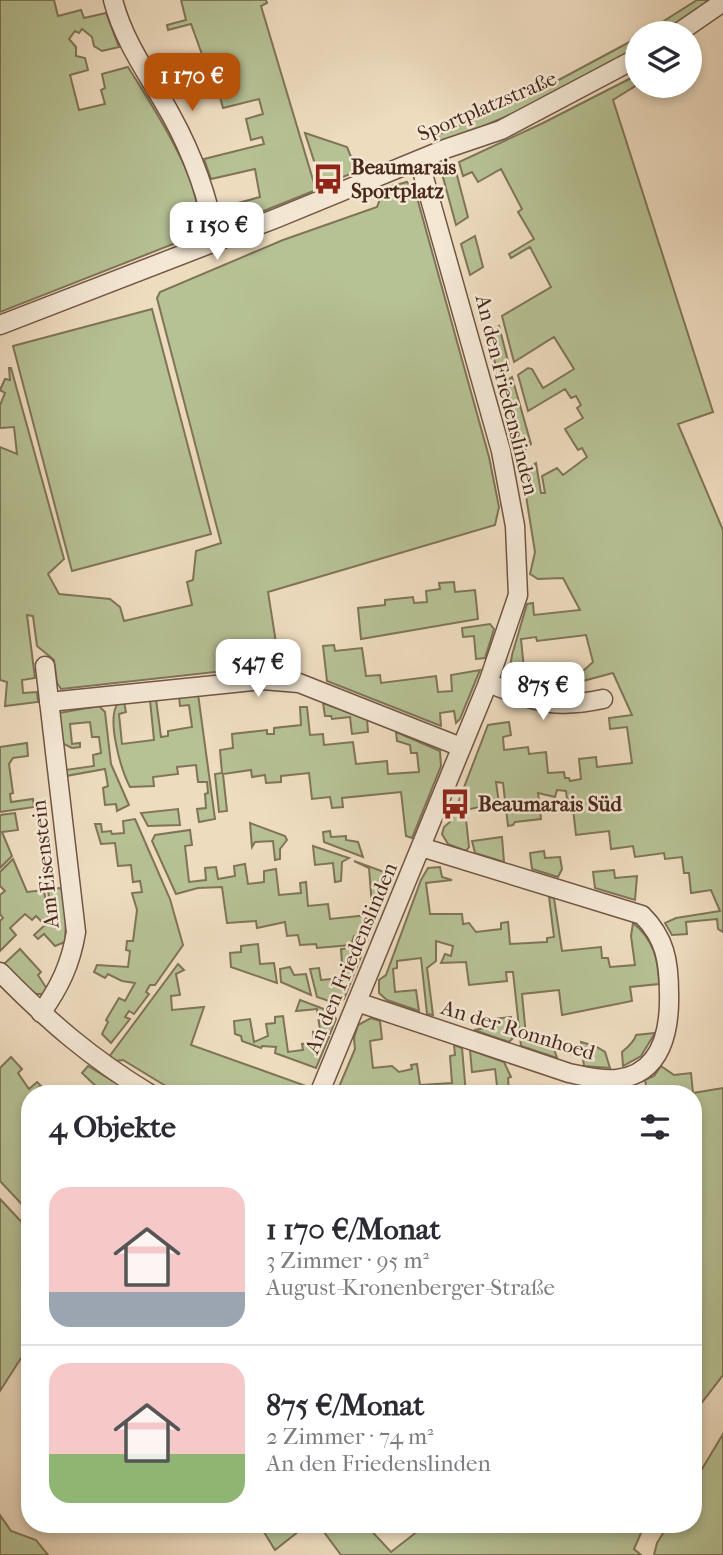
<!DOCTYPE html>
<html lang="de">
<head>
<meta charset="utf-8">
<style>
  :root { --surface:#fff; --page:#f7f7f7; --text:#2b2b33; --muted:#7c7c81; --line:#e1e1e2; --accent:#b45309 }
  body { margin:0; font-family:"IM FELL French Canon",serif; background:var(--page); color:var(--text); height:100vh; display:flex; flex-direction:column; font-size:26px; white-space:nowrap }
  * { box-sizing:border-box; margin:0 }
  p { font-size:23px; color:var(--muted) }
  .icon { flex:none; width:38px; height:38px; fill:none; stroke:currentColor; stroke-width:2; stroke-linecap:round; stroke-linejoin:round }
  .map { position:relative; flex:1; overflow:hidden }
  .panel { position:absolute; left:21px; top:1085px; width:681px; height:448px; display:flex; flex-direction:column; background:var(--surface); border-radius:28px; box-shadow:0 4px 10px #0003 }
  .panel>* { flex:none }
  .tools { position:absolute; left:625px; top:21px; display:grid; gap:14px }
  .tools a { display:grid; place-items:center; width:77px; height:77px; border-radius:50%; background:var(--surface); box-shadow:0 4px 10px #0003; font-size:35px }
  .price { position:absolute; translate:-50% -60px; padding:0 16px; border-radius:14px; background:#fff; color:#222; font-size:23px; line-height:46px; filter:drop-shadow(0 2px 4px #0008) }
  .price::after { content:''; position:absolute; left:50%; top:42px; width:21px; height:16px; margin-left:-10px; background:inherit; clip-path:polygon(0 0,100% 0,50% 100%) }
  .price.on { background:var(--accent); color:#fff }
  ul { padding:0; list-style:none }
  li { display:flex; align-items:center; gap:21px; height:175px; padding:0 28px }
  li+li { border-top:2px solid var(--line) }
  li span { display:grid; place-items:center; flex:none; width:196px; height:140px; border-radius:21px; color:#555 }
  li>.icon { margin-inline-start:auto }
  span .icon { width:84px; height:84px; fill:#fffc; stroke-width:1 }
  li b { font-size:30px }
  h2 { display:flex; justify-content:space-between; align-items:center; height:84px; padding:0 28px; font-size:30px }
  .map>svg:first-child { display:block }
  .green { fill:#b6c194; stroke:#807458; stroke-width:2 }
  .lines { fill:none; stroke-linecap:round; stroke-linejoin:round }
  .street-casing { stroke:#725545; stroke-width:21 }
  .street { stroke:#f4e8d5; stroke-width:18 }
  .labels { text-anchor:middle; stroke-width:5; stroke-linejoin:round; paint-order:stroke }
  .street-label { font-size:21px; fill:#49281c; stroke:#f4e8d5 }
  .poi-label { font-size:21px; font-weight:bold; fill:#49281c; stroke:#f4e8d5; text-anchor:start }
</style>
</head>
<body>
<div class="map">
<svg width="723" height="1555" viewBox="0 0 723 1555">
  <rect width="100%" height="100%" fill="#eedcbf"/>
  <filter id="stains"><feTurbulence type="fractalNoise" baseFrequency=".00286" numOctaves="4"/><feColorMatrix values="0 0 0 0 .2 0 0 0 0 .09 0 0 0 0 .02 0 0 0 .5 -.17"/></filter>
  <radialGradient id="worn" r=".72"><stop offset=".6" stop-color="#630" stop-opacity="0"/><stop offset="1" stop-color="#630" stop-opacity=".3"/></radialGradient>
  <g class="green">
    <path d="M0,0h54l4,16 23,-6 3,8 22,-5 13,34 -17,4 -8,-5 -2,-9 -10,-8 -3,4 -4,-2 -6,8 7,8v9l9,2 3,12 -18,5 9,35 26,-6 -4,-14 4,-2 -3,-14 26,-7c19,31 92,137 63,170l-191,75z"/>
    <path d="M181,0h85l1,3 -6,3 55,184 -87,35 -5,-1 -4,-16 40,-11 -5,-28 -44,10 -7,-20 60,-15 -2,-7 -11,3 -5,-21 17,-5 -4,-15 -36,9 -3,-11 6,-2 -3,-14 -7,2 -2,-11 -18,5 -2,-9 -35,9 -9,-14 13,-3 3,10 38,-10 -13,-36 -23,6 -1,-5 19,-5z"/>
    <path d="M697,0h17l-50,33h-19z"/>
    <path d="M637,38v11l-92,51 -107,45 -3,-9 105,-46z"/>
    <path d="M637,75v10l-24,15 100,312 -35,12 45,106v402l-5,-3 -1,-10 -31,3 1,12 -15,1 -7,-12 11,-5 44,-7 -9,-21 -20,3 -2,-20h-5l-2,-16 -17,2 -1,-6 -29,4 -2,-11 -22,3 -2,-18 -33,4 -4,-35 -5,-1 -1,-8 -9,-1 -2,7 -17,-4 3,26 -26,3 -2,3 -5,1 -5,-43 -7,-1 3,21 -34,7 4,37 -3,4 -18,-7 -6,-10 2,-7 7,-6 37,-96 21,-3 2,13 -8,2 1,13 24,-3 1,7 17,-2 2,21 16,-1 1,6h4l1,3 11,-2 -2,-20 17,-2 1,10 35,-4 -5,-36 -17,2 -1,-11 23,-3 -19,-42 -30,8 -1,-9 11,-10 -7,-27 -49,6 -1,-4 -15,2 4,40 9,8 -15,-4 -10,-9 3,-19 15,-51 6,-1 1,12 46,-5 -17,-32 -25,1 -8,-5 5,-22 -13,-81 14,-8 5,30h4l-3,-17 15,-8 6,7 24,-18 -5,-9 -4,2 -13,-21 18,-11 -6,-10 4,-3 -5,-9 -5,2 -6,-9 -37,22 -10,-36 10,-7 4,1 11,19 31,-19 -20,-32 -40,25 -12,-46 49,-29 -21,-40 -19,11 -2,-4 25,-15 -16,-27 4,-3 -21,-40 -23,13 -6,-10 -9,4 -4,-14 84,-39z"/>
    <path d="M305,133l42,14 10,24 -35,15z"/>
    <path d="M454,164l14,53 -12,8 -15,-55z"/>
    <path d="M407,182l9,12 73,263 10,50 -4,18 -227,67 12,76 -19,-1 -200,22 -4,-6 -3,-23 -17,-14 -4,-30 -6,-1 8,63 -13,2 1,13 14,-1 1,10 -33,4 2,-24 -7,-2v-233l17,7 -3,-27 -14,1v-23l5,-12 -5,-3 5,-11 5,1 -1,-12h2l53,191 -16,15 11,20 51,5 10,8 4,14 68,-16 -5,-23 6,-2 3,-29 25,-8 -64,-245 3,-6 123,-52 94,-33 7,-19z"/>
    <path d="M475,236l8,31 -13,8 -9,-31z"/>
    <path d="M152,309l59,225 -139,37 -59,-225z"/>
    <path d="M499,326l10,39 -11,9 -11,-41z"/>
    <path d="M512,377l19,67 -12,11 -19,-70z"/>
    <path d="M454,582l1,10 20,-2 3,29 -117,20 -3,-31 27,-3v-5l28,-3 1,6 13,-1 -1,-11 14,-2 -1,-6z"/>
    <path d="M490,624l4,5 -9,29 -9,1 -2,-23 -11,1 -1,-9z"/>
    <path d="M334,645l1,6 27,-3 4,28 14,-1 1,8 55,-7 2,16 14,-1 -1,-16 29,-5 -20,49 -4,4 -2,-12 -14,2 1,13 -114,-45 -4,-35z"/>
    <path d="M573,664l2,19 -33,3 -2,-18z"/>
    <path d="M198,694l17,125 -16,3 -2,-13 9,-1 -1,-14 3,-1 -1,-11h-9l-2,-17 -19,2 1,7 -25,3 1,9 -24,1c-9,-17 -24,-68 -12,-84l6,-1 2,10 -7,2 3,30 32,-4 -4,-40 6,-1 5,38 7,-1v-5l24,-4 -3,-22 -9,1 -1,-10z"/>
    <path d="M323,703l44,16 1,13 -16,2 -2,-17 -18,2 -1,-3h-6z"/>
    <path d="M99,706l6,6 6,52 18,41 -12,6 -1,-7 -11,1 -2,-17 5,-2 -3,-17 -39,7 -1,-6 29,-4 -1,-11 8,-2 -2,-16h-7l-2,-15 -20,2 2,20 8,-1v4l-8,1 -10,-5 -3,-30z"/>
    <path d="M300,707h7l3,28 13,-1 1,11 29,-3 3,22 31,-3 1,13 31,-2 -2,-19h-6l-1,-8 -13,-4 -1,-9 44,19 1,15 -29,72 -6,-2 -5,-44 -59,6 1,9 -11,1 -2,-11 -18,2 -3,-26 -28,3v6l-15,1 -1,-8 -13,2 -1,-7 -28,4 4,37 -8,1 -4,-38 7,-1 -2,-23 13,-2 -1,-14 35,-4v4h7v-6l27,-3z"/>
    <path d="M27,743l1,13 -15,2 -4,6 4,29 -3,1 1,8 22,-3 1,8 -34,5v-65z"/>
    <path d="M178,809l2,16 -32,1 -7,-13z"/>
    <path d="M15,813l3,17 -16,2 10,24 -12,12v-53z"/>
    <path d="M135,819l35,80 13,46 -28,40h-5l-4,7 3,2 -15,20 -5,-3 -4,6 5,2 -19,24 -9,-9 6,-12 -2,-2 13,-22 6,3 10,-18 -13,-2 -14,-7 -3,4 -11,-6 3,-7 31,2 2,-16 -4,-1 1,-9h6l4,-31 -5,-17 10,-1 -2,-11 -7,1 -2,-17 -13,1 -3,-23 -14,1 -6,-20h6l1,8 9,-1 1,3 12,-1 -1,-12z"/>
    <path d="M250,823l35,13 2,4 -7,9v10l-5,1 -2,-19 -18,1 -3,5z"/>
    <path d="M190,830l2,15 -7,1 4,36 17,-2 -1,-12 11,-1 2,12 17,-3 -1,-10 11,-2 3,20 16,-2v-11l12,-2 3,26 22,-2 -1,-10 6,-1 2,24 20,-2 2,15 38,-4 -1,-8 5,-1 -3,-38 -15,-7 33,12 3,5v7l-23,56 -13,-5 -3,9 -34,3 -1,-4 -16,1 -2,-10 -11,1 -2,-14 -28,6 -1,-7 -29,2 -5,-36 -24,1 -22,6 -24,-53 3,-6z"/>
    <path d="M330,831l1,6 15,-1v4l12,2 5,15 -39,-15 -1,-10z"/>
    <path d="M502,837l2,25 -29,-9 -3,-12z"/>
    <path d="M313,846l36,12 -7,4 -1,19 -6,1 -2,-19 -18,2z"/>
    <path d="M544,851l1,7 15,-1 2,12 -4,8 -26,-8 -2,-16z"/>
    <path d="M13,859l14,33 17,-2 4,27h3l-3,-28 14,-1 4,31 -1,23 -10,4 -11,-12 -6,5 -4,-4 11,-10 -9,-9 -4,4 -7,-6 -15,14 6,7 -16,16v-30l3,-3 -3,-4v-19l5,-4 -5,-5v-14z"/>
    <path d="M440,867l2,10 10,3 -26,3 4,31h32l1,10 6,-1 7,9 25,-3v-6l7,-1 2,22 37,-2v-4l7,-1 -5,-40 5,1 8,53 39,-4 1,11h6l2,9 25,-2 -4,-29 2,-13c21,17 25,36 26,61l-29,3 2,14 -70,14 -3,-25 -37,4 4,42 11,-1 1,7 15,4 4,12 -36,-12 -8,-74h-7l1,9 -38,4 -3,-23 -25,1 4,-9 6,2 2,-10 -17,-5v20l-9,7 6,47 -6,-1 -6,-56 -24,3v7l-4,1 2,23 21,-2 3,21 -32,-11 -8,-7v-13l7,-5 35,-95 7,-12z"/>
    <path d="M614,870l1,8 22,-2 -2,24 -40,-12 -2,-16z"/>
    <path d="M258,944l2,20 14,-1 3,20 -46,-16 -1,-14 11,-1v-6z"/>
    <path d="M349,948l13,6 -18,45 -6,5 -21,-7 -7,-28 9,-1 2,12 22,-2 -2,-29z"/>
    <path d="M20,949l21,23 -3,3 9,14 -2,5h-10l-31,-30z"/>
    <path d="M178,964l6,6 -8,4 4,21 -9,1 1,14 32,-3 -13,38 118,42 -3,7h-127l-56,-34 -8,1 -6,-4z"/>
    <path d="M290,967l4,8 12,-1 5,21 -30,-13 -1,-13z"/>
    <path d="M300,1000l32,12 4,7 -6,15 -10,-4 -3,-21 -21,2z"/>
    <path d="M283,1016l5,36 15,-2 -1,-6 12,-1 -1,-11 16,5 -13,31 -41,-15 1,-6 -14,-1 -1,2 -19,-7 -1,-5 -6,-2 -1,-13 16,-2 4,23 14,-6 -2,-12 9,-1v-6z"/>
    <path d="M511,1017l2,21 -4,4 -35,-12 12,-2 8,-9z"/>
    <path d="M371,1018l9,3 2,18 -12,2 3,27 19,-2 7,6 13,-3 -1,-4 6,-1 3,21 32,-2 -2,-27 5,-1 -1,-10 8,3 4,46h-130l19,-45 -1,-11 4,-13z"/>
    <path d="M655,1033l-14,23 -18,10 -1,-14c6,-5 13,-12 14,-17z"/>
    <path d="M581,1042l14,4 10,6 5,16 -26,-2z"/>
    <path d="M470,1050l34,12 7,15 -3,1 1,16h-11l-3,-25 -23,3z"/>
    <path d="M11,1057l11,12 -4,4 11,16 8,-7 4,4 -11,8 -2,5 2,114 -30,-32v-113z"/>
    <path d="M88,1066l46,28h-23l-5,-6 -4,4 -20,-19z"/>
    <path d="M661,1066l13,9 17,-2 2,20 30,-5v287l-30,39v-320h-19l-2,-7 -25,3 -2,-10 9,-4z"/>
    <path d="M0,1199l30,32v113l-30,47z"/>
    <path d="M723,1434v121h-69l3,-12 12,-19h24v-40z"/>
    <path d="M0,1515l11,16 25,9 12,15h-48z"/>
    <path d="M259,1524h49l-33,26z"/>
    <path d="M318,1524h47l26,28 36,-28h218l-11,25 7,6h-300z"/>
  </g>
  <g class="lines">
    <g class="street-casing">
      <g id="street">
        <path d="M113,0c11,43 37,77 58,115 22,40 37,81 45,126"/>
        <path d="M678,33l45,-31"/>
        <path d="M0,325l277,-107 168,-69 56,-19 136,-72"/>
        <path d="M488,683c47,18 64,27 115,16"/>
        <path d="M49,702l214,-22 36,3 162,64"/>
        <path d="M0,972c49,50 91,86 150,122"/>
        <path d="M357,1002l212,71c15,3 32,8 48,6 45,-5 53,-49 52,-86 0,-32 -4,-55 -27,-78l-221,-68"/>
        <path d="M41,1013c19,-26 30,-50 35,-81l-31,-266"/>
        <path d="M319,1094l169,-411 30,-88 -3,-69 -14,-75 -82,-291"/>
      </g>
    </g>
    <use href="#street" class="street"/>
  </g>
  <defs>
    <g id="bus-bare" transform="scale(2.415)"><path d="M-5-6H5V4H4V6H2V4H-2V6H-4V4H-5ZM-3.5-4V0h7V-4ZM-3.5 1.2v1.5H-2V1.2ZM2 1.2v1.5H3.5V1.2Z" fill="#8f2418" stroke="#f4e8d5" stroke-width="2.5" paint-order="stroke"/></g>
  </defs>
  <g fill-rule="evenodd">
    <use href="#bus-bare" x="328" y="179"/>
    <use href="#bus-bare" x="455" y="804"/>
  </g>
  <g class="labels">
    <g class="street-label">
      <text transform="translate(487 106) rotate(-23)" y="7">Sportplatzstraße</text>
      <text transform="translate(507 395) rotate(76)" y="7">An den Friedenslinden</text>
      <text transform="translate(45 864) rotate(-96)" y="7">Am Eisenstein</text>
      <text transform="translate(351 958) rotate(-67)" y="7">An den Friedenslinden</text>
      <text transform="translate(518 1030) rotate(17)" y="7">An der Ronnhoed</text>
    </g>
    <g class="poi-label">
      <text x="351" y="174">Beaumarais<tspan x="351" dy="24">Sportplatz</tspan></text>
      <text x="478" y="811">Beaumarais Süd</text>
    </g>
  </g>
  <rect width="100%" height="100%" filter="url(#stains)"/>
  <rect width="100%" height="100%" fill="url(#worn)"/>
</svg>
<div class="tools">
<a><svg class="icon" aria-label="layers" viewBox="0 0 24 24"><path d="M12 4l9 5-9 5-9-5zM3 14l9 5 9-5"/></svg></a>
</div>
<b class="price on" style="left:192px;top:113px">1 170 €</b>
<b class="price" style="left:217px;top:262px">1 150 €</b>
<b class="price" style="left:258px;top:699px">547 €</b>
<b class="price" style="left:543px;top:722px">875 €</b>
<section class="panel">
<h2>4 Objekte<svg class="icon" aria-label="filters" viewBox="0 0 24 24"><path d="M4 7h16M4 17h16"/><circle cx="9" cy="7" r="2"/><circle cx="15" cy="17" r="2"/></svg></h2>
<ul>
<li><span style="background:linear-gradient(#f6c9c9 75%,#9aa5b1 0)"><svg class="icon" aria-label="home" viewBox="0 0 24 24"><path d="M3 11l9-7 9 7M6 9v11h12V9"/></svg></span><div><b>1 170 €/Monat</b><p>3 Zimmer · 95 m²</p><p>August-Kronenberger-Straße</p></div></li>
<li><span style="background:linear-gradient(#f6c9c9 65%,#8fb573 0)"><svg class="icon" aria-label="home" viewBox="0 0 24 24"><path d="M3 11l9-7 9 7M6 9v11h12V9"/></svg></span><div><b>875 €/Monat</b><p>2 Zimmer · 74 m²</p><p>An den Friedenslinden</p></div></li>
</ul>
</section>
</div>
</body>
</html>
